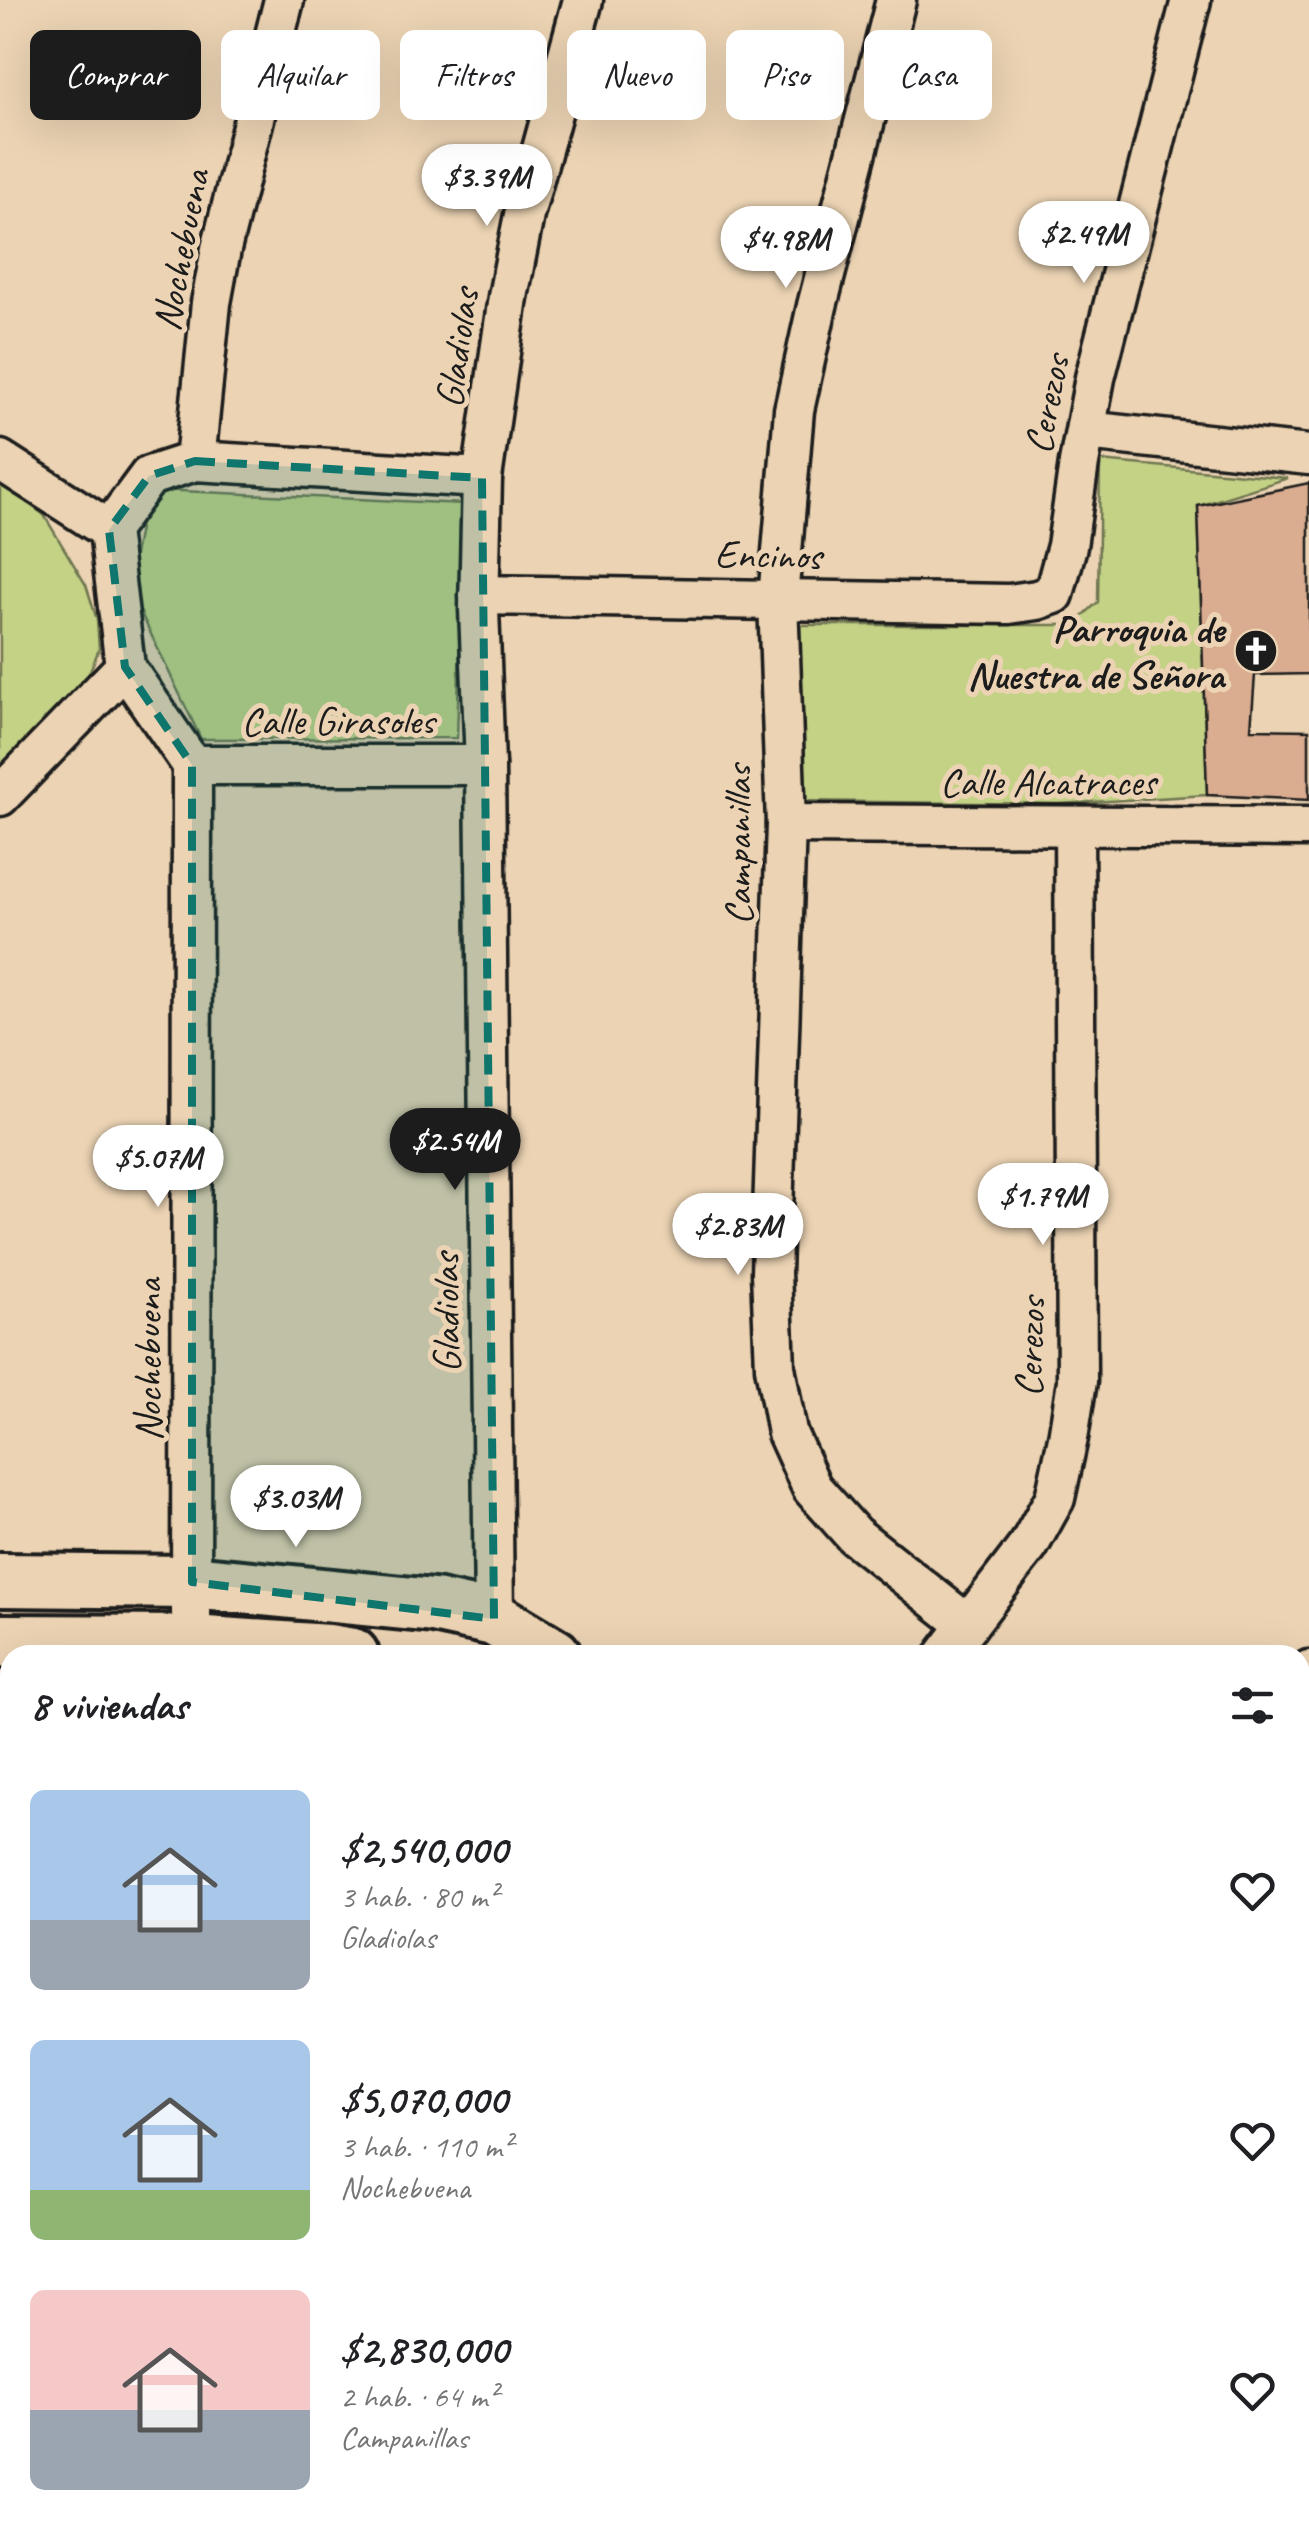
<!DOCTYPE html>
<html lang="es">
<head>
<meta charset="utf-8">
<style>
  :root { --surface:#fff; --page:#f6f6f6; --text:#202124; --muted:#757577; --accent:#1c1c1c }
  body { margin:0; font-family:Caveat,sans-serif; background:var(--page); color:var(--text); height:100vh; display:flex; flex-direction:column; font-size:38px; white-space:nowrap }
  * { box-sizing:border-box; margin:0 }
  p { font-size:32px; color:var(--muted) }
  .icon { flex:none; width:55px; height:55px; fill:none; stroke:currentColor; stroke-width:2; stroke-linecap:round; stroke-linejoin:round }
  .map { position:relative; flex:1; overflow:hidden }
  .panel { position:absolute; left:0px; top:1645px; width:1310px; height:892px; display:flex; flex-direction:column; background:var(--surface); border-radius:30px 30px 0 0; box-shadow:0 10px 40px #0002 }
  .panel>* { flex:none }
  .guide { position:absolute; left:30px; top:30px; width:1250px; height:90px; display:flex; gap:20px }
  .price { position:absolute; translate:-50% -85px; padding:0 22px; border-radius:35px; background:#fff; color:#222; font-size:32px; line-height:65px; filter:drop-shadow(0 2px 5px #0008) }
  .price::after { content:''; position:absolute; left:50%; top:60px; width:30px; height:22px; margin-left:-15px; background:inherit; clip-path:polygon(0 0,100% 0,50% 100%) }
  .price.current { background:var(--accent); color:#fff }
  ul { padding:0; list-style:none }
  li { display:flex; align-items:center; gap:30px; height:250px; padding:0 30px }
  li span { display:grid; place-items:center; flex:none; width:280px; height:200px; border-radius:15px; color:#555 }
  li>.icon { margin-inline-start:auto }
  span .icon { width:120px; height:120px; fill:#fffc; stroke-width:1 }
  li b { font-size:42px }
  h2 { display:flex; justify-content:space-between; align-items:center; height:120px; padding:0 30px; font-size:42px }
  .tag { padding:0 35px; border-radius:15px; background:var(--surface); box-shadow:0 10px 40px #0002; font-size:35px; line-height:90px }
  .tag.current { background:var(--accent); color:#fff }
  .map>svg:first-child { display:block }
  .green { fill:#c4d286; stroke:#707751; stroke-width:2.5 }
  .building { fill:#daad91; stroke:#1c1c1c; stroke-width:2.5 }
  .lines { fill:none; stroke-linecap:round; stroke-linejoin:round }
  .street-casing { stroke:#1c1c1c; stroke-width:45 }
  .secondary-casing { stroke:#1c1c1c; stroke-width:60 }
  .street { stroke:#ebd3b3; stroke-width:38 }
  .secondary { stroke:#ebd3b3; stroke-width:52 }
  .marked { fill:#0f766e; fill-opacity:0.2; stroke:#0f766e; stroke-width:8; stroke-dasharray:20 12; stroke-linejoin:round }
  .labels { text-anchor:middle; stroke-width:10; stroke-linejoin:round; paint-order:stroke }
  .street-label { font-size:40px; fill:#1c1c1c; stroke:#ebd3b3 }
  .poi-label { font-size:40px; font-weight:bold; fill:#1c1c1c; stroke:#ebd3b3; text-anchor:end }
</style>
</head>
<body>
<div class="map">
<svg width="1309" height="2537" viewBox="0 0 1309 2537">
  <rect width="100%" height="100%" fill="#ebd3b3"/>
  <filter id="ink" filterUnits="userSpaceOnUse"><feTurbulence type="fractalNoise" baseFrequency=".01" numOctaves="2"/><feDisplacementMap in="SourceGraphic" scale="20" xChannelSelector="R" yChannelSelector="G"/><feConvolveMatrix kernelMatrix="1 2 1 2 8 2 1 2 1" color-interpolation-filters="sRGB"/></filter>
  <g filter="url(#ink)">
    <g class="green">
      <path d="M1100,461l188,17 -90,28 9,289 -148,9 -267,-3v-176h281l25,-23z"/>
      <path d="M0,482l44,33 42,70 11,35 2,29 -11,27 -88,93z"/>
      <path d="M159,490l305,14 -7,234 -256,1 -73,-153 15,-78z"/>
    </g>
    <path class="building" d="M1309,483v191l-54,1 -4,54 58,1v70l-102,-5 -9,-289z"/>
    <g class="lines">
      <g class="street-casing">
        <g id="street">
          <path d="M896,0l-79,306 -23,104 -16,189 8,225 -15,449 4,94 12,66 25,55 42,47 114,90"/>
          <path d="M1086,431l223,24"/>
          <path d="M0,460l109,70"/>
          <path d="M195,461l16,-158 10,-54 63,-249"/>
          <path d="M479,595l530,9 28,-4 17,-6 13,-48 12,-83 16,-85 96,-378"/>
          <path d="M192,765l-67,-98 -16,-137 40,-54 46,-15 287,17"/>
          <path d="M192,765h293"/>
          <path d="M0,796l125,-129"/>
          <path d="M786,824l523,3"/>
          <path d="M494,1619l-9,-854 -6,-156 3,-131 26,-181 16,-82 59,-215"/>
          <path d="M191,1655l1,-890"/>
          <path d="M945,1655l84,-110 26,-47 13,-60 9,-57 -3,-555"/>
          <path d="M1300,1681l9,-11"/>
          <path d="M1300,2145l9,-12"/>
          <path d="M0,2331h10"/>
          <path d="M185,2537v-9"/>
          <path d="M484,2537l1,-9"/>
          <path d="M770,2537l1,-9"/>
          <path d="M1103,2537l2,-9"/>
        </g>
      </g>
      <g class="secondary-casing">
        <g id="secondary">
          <path d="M0,1580l192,2 242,24 60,13 60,36"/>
          <path d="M0,1641l191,1 137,9 24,4"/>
          <path d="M1300,2224l9,5"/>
          <path d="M1300,2291l9,5"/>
        </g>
      </g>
      <use href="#street" class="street"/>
      <use href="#secondary" class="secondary"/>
    </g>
  </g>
  <path class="marked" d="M195,461l287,17 12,1141 -302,-37v-817l-67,-98 -16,-137 40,-54z"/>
  <defs>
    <g id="church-disc" transform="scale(2.25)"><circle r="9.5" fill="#1c1c1c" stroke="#ebd3b3"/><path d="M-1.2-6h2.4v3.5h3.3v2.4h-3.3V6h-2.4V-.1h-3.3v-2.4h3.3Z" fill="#fff"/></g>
  </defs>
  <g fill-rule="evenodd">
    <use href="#church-disc" x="1256" y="651"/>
  </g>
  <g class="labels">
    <g class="street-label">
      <text transform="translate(180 250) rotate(-79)" y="14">Nochebuena</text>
      <text transform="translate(456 348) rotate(-82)" y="14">Gladiolas</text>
      <text transform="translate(1046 404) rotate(-79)" y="14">Cerezos</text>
      <text transform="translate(768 554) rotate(1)" y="14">Encinos</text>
      <text x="338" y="734">Calle Girasoles</text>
      <text x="1048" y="795">Calle Alcatraces</text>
      <text transform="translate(737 845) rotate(-90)" y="14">Campanillas</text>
      <text transform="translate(445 1313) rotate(-91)" y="14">Gladiolas</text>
      <text transform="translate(1029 1347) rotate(-88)" y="14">Cerezos</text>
      <text transform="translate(147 1360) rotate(-90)" y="14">Nochebuena</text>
    </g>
    <g class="poi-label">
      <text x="1224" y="642">Parroquia de<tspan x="1224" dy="46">Nuestra de Señora</tspan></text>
    </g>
  </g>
</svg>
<b class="price" style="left:487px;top:229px">$3.39M</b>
<b class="price" style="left:1084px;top:286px">$2.49M</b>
<b class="price" style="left:786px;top:291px">$4.98M</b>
<b class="price current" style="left:455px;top:1193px">$2.54M</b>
<b class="price" style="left:158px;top:1210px">$5.07M</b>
<b class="price" style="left:1043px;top:1248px">$1.79M</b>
<b class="price" style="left:738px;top:1278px">$2.83M</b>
<b class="price" style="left:296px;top:1550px">$3.03M</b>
<div class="guide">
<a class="tag current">Comprar</a>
<a class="tag">Alquilar</a>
<a class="tag">Filtros</a>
<a class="tag">Nuevo</a>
<a class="tag">Piso</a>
<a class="tag">Casa</a>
</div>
<section class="panel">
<h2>8 viviendas<svg class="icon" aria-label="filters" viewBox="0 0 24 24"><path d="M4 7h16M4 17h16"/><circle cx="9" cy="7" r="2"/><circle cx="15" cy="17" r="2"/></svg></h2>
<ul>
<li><span style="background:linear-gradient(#a9c7e8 65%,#9aa5b1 0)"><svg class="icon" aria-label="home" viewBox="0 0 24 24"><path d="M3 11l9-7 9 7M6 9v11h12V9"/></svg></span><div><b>$2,540,000</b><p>3 hab. · 80 m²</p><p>Gladiolas</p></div><svg class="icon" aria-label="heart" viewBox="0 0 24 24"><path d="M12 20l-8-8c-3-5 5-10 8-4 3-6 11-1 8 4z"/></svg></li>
<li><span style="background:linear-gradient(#a9c7e8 75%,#8fb573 0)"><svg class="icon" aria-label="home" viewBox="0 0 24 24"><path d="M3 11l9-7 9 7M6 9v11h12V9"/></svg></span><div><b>$5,070,000</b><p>3 hab. · 110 m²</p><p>Nochebuena</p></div><svg class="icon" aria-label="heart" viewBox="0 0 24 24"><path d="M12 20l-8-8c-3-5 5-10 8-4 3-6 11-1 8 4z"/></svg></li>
<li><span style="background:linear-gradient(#f6c9c9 60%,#9aa5b1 0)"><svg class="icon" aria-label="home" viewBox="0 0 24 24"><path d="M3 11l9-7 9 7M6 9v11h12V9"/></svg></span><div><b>$2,830,000</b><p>2 hab. · 64 m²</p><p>Campanillas</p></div><svg class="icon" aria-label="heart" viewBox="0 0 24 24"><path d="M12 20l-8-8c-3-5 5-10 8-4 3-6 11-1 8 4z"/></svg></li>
</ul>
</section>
</div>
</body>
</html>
